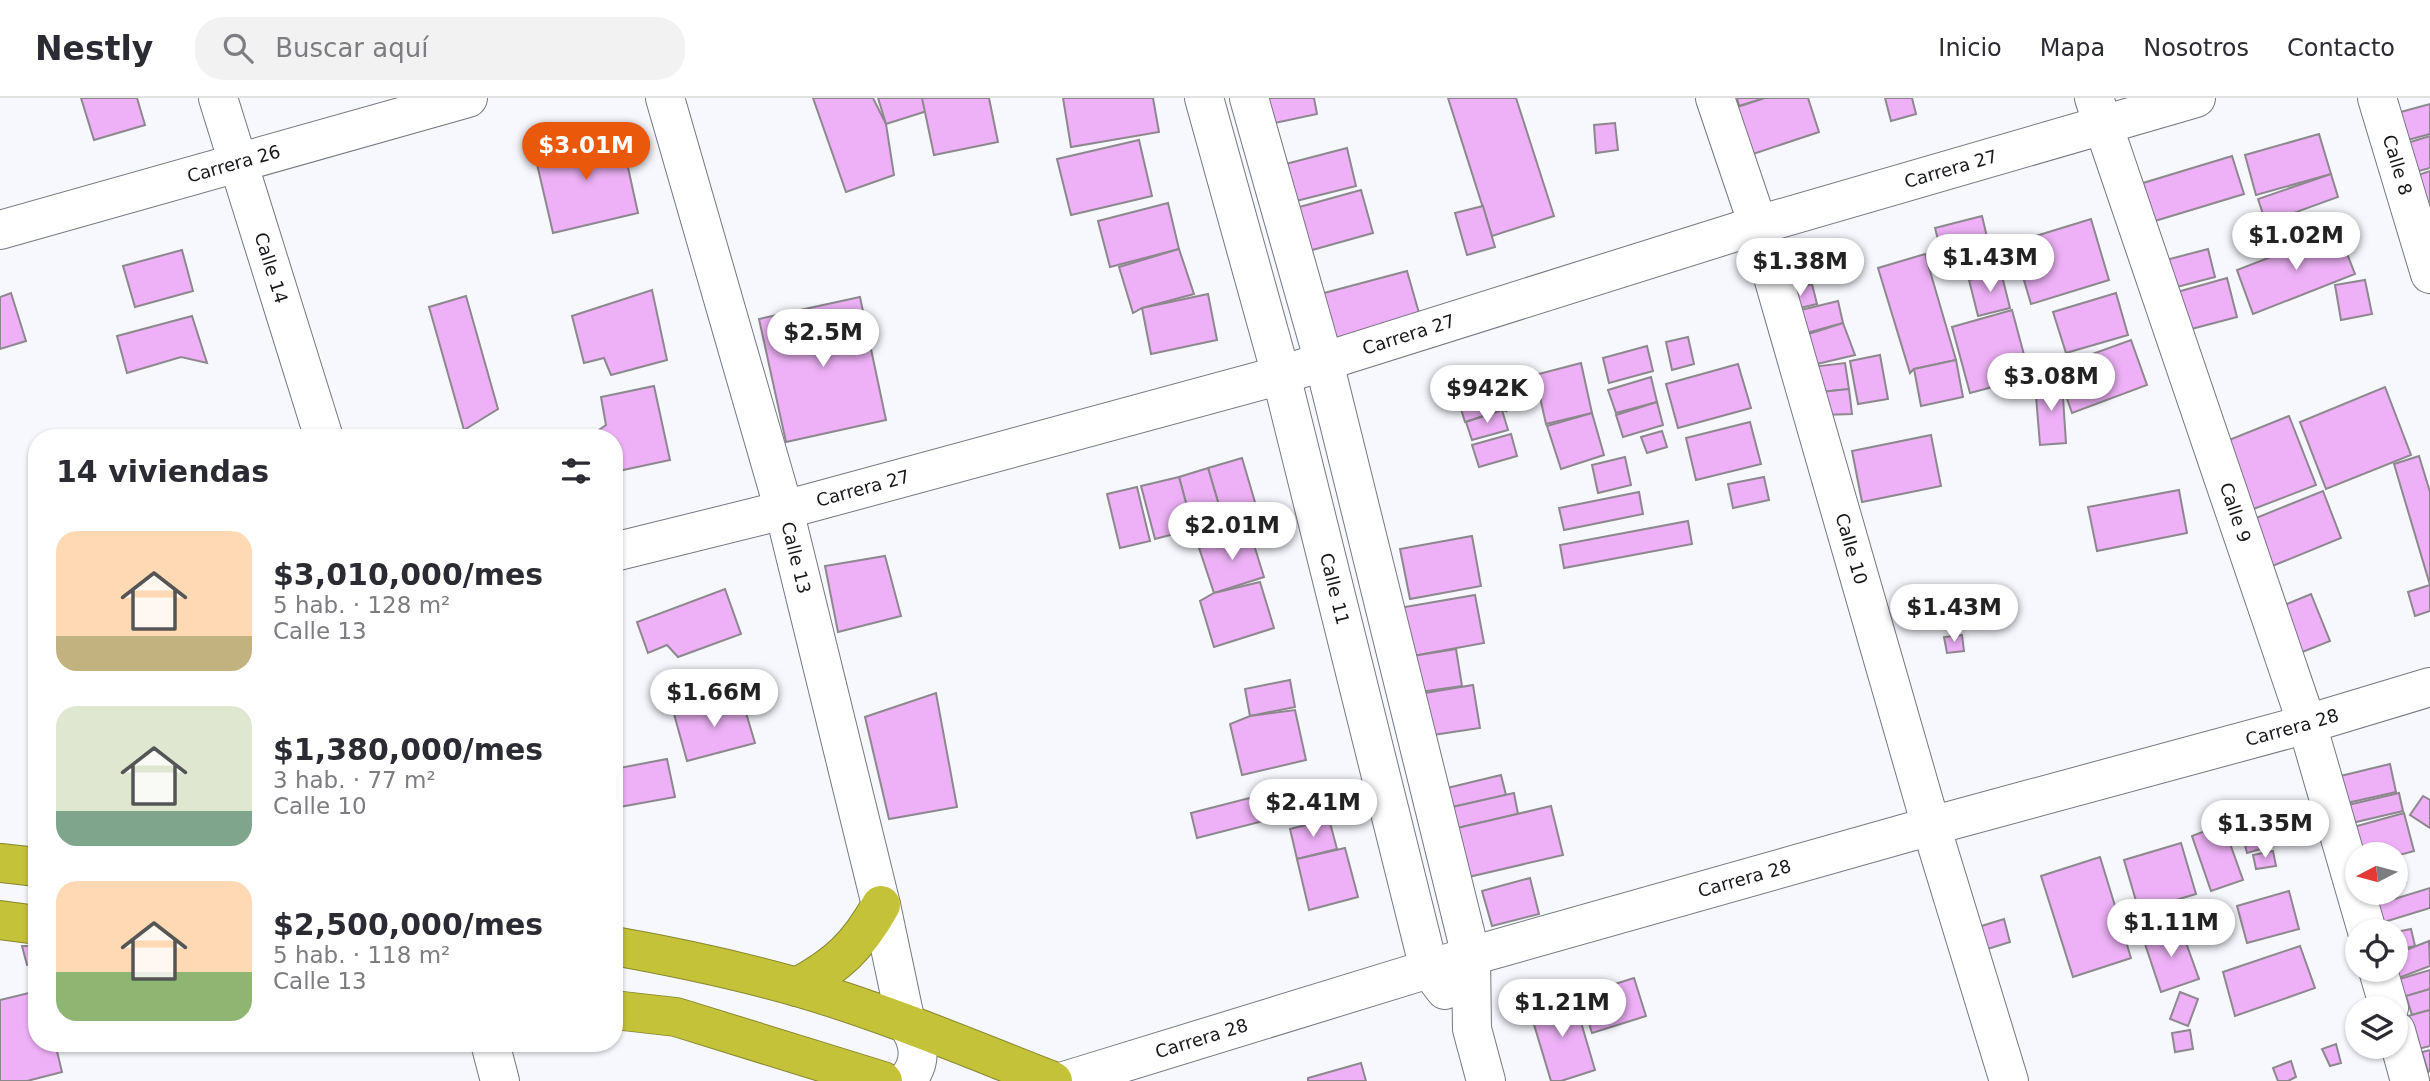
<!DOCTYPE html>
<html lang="es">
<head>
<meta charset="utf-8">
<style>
  :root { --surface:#fff; --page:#f2f2f3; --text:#2b2b33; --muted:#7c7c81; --line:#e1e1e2; --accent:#ea580c }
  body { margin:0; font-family:"DejaVu Sans",sans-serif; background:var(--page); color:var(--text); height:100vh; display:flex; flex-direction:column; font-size:26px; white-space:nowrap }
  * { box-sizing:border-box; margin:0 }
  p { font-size:23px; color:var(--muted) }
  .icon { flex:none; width:38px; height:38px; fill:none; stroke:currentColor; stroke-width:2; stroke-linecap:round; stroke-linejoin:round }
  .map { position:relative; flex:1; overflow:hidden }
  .details { position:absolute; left:28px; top:331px; width:595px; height:623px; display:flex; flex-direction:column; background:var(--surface); border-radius:28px; box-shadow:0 2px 5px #0004 }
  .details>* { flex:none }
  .needle { width:46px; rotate:264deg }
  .controls { position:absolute; left:2345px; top:744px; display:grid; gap:14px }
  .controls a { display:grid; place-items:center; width:63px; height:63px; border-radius:50%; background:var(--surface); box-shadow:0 2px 5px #0004; font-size:35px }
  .price { position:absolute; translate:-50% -60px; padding:0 16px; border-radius:24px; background:#fff; color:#222; font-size:23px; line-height:46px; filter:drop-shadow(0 2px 4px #0008) }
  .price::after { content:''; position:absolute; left:50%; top:42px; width:21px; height:16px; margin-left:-10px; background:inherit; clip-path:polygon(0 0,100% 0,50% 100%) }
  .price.on { background:var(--accent); color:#fff }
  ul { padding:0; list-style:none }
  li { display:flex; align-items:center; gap:21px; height:175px; padding:0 28px }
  li span { display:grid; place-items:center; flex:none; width:196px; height:140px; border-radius:21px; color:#555 }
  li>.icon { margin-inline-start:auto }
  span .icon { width:84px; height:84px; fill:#fffc; stroke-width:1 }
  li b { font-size:30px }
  h2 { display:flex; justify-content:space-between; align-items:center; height:84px; padding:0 28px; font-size:30px }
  header { display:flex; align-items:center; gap:42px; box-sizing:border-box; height:98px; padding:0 35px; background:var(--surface); border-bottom:2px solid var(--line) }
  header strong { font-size:33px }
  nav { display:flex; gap:38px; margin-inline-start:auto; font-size:24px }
  .search { width:490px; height:63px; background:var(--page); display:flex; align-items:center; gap:18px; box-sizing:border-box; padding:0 24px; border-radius:28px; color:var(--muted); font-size:26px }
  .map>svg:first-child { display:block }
  .building { fill:#eeb1f7; stroke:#8d878e; stroke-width:2 }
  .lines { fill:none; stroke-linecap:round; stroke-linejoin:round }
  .minor-casing { stroke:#757881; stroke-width:40 }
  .highway-casing { stroke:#87862e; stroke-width:40 }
  .minor { stroke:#fff; stroke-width:38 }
  .highway { stroke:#c4c238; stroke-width:38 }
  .labels { text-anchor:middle; stroke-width:5; stroke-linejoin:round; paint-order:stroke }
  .street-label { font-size:18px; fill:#17181b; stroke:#fff }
</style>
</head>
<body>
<header>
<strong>Nestly</strong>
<div class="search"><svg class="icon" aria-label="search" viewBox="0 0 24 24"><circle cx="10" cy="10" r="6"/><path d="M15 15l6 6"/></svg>Buscar aquí</div>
<nav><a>Inicio</a><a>Mapa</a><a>Nosotros</a><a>Contacto</a></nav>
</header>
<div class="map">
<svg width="2430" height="983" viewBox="0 0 2430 983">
  <rect width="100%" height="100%" fill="#f6f8fe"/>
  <g class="building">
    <path d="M81,0h56l8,27 -51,15z"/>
    <path d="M813,0h60l13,26 8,51 -48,17z"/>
    <path d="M878,0h46l3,13 -41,13z"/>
    <path d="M922,0h67l9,44 -64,13z"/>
    <path d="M1063,0h90l6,34 -88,15z"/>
    <path d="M1259,0h55l3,16 -52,11z"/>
    <path d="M1448,0h68l38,118 -62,20z"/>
    <path d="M1737,0h28l-26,8z"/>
    <path d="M1765,0h43l11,34 -72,24 -16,-47z"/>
    <path d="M1885,0h27l4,16 -25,7z"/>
    <path d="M2430,6v30l-26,7 -7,-28z"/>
    <path d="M1615,25l3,27 -22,3 -2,-28z"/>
    <path d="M620,33l18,82 -85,20 -19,-82z"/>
    <path d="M2319,36l12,40 -75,21 -11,-40z"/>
    <path d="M2430,38v32l-19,5 -7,-29z"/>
    <path d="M1139,42l13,56 -81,19 -14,-56z"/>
    <path d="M1347,50l9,38 -68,17 -10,-37z"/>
    <path d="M2232,58l12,38 -89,27 -12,-38z"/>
    <path d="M2430,73v31l-9,3 -8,-28z"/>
    <path d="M2331,76l7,23 -72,26 -8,-24z"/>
    <path d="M1361,92l12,43 -75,21 -13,-43z"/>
    <path d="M1168,105l11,46 -69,18 -12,-46z"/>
    <path d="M1483,108l12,41 -28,8 -12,-42z"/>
    <path d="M1982,118l10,42 -46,12 -11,-42z"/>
    <path d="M2091,121l18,61 -78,24 -18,-61z"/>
    <path d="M2338,133l17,43 -102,40 -16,-44z"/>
    <path d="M1179,151l15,45 -52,14 -9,5 -14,-46z"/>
    <path d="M2208,151l7,28 -42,11 -7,-28z"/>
    <path d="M182,152l11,41 -58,16 -12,-41z"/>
    <path d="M1925,156l31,106 -42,9 -4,4 -32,-105z"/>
    <path d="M1407,173l14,49 -99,26 -13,-49z"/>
    <path d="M2001,174l9,36 -32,8 -9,-36z"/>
    <path d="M2227,180l10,39 -57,15 -10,-38z"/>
    <path d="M2365,182l7,34 -31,6 -6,-35z"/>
    <path d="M1812,186l5,20 -30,7 -5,-19z"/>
    <path d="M652,192l15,70 -56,15 -7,-17 -20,5 -12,-47z"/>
    <path d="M11,195l15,48 -26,8v-52z"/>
    <path d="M2116,195l12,42 -62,18 -13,-41z"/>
    <path d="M1208,196l9,46 -66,14 -9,-46z"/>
    <path d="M466,198l32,113 -34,21 -35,-123z"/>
    <path d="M860,199l26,123 -100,22 -27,-123z"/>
    <path d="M1838,203l5,22 -40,11 -6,-23z"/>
    <path d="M2012,212l18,67 -60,16 -18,-66z"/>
    <path d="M192,218l15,47 -26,-6 -54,16 -10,-37z"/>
    <path d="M1843,225l12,32 -55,13 -7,-29z"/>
    <path d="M1688,239l6,27 -22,6 -6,-28z"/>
    <path d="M2131,242l16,45 -75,28 -16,-46z"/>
    <path d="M1647,248l6,25 -44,12 -6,-25z"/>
    <path d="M1880,257l8,44 -30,5 -8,-43z"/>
    <path d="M1956,262l7,37 -42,9 -7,-37z"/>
    <path d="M1581,265l11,50 -46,11 -11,-49z"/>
    <path d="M1845,265l4,26 -28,3 -10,-25z"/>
    <path d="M1738,266l13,44 -73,20 -12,-44z"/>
    <path d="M1651,279l6,25 -41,11 -8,-23z"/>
    <path d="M2062,284l4,61 -26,2 -5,-61z"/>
    <path d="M1499,287l7,26 -4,-1 -37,12 -8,-26z"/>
    <path d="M654,288l16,74 -56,12v-34h-27l19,-13 -5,-28z"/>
    <path d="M2385,289l26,68 -85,34 -26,-67z"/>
    <path d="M1849,291l3,25 -29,1 -2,-23z"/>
    <path d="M1657,304l6,23 -40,12 -7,-22z"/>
    <path d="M1502,312l6,20 -36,10 -6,-18z"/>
    <path d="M1592,315l12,42 -43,14 -14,-43z"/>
    <path d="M2289,318l27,69 -65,25 -27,-68z"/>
    <path d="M1750,324l11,42 -65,16 -10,-42z"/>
    <path d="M1662,333l5,16 -20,6 -6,-16z"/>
    <path d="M1511,336l6,22 -38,11 -7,-22z"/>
    <path d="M1931,337l10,51 -79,16 -10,-51z"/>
    <path d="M2419,358l11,36v119l-15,5 -7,-24 22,-7 -36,-121z"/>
    <path d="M1625,359l6,28 -33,8 -6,-28z"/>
    <path d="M1242,360l15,51 -34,10 -15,-51z"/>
    <path d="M1208,370l15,51 -30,10 -14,-52z"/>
    <path d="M1179,379l14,52 -38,10 -14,-53z"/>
    <path d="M1764,379l5,23 -36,8 -5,-24z"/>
    <path d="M1137,389l13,54 -30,7 -13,-54z"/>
    <path d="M2179,392l8,43 -90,18 -9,-44z"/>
    <path d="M2323,393l18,47 -71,29 -19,-47z"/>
    <path d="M1639,394l4,22 -79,16 -5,-22z"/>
    <path d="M1688,423l4,23 -128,24 -4,-23z"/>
    <path d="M1250,434l14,45 -50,16 -15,-45z"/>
    <path d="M1472,438l9,50 -71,13 -10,-50z"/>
    <path d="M885,458l16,60 -63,16 -13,-66z"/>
    <path d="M1260,484l14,46 -60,19 -14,-46 14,-8z"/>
    <path d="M725,491l16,45 -63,23 -11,-12 -19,8 -11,-31z"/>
    <path d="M2311,496l19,47 -35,14 -18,-47z"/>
    <path d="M1475,497l9,48 -77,14 -8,-49z"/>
    <path d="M1948,505l20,7v11h-26z"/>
    <path d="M1962,537l2,16 -17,2 -3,-16z"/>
    <path d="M1456,551l6,37 -49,7 -6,-36z"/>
    <path d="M1290,582l5,27 -45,9 -5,-27z"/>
    <path d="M1473,587l7,43 -54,8 -7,-42z"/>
    <path d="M936,595l21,114 -68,12 -24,-102z"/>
    <path d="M741,598l14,47 -68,18 -13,-47z"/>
    <path d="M1295,612l11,50 -64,15 -12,-51 20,-8z"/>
    <path d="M667,661l8,38 -61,11v-39z"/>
    <path d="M2390,666l6,28 -58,13 -6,-27z"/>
    <path d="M1501,677l5,20 -58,13 -5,-19z"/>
    <path d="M1312,684l6,25 -121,31 -6,-25z"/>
    <path d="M1514,695l4,21 -69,16 -1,-22z"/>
    <path d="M2399,695l4,18 -51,12 -4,-18z"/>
    <path d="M2423,698l7,4v28l-20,-13z"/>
    <path d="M1551,708l12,49 -103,24 -11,-49z"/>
    <path d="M2404,715l10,38 -18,5v-2h-39l-7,-26z"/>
    <path d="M1329,721l8,30 -40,10 -7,-30z"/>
    <path d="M2223,726l20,56 -32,11 -19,-55z"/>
    <path d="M2270,732l4,15 -27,8 -4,-16z"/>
    <path d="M2181,745l15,51 -57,17 -15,-51z"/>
    <path d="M1345,750l13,49 -49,13 -12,-51z"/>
    <path d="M2273,753l3,15 -20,3 -3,-14z"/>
    <path d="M2100,759l31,101 -58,19 -32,-101z"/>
    <path d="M2403,765l3,19 -10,1v-19z"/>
    <path d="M1530,780l9,36 -47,12 -10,-35z"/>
    <path d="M2430,790v20l-59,18 -6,-18z"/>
    <path d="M2289,793l10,38 -52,14 -10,-37z"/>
    <path d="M2004,821l6,23 -29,9 -6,-23z"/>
    <path d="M2180,828l19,53 -38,13 -18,-54z"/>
    <path d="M2411,831l4,17 -19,4v-18z"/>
    <path d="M2429,843l1,25 -42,16 8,-12v-16z"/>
    <path d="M22,848h15v15l-10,4z"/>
    <path d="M2300,848l15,42 -80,28 -12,-44z"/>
    <path d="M2430,872v19l-31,10 -6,-18z"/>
    <path d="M1634,880l12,38 -54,17 -12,-38z"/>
    <path d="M2430,891v21l-18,5 -6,-19z"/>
    <path d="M37,893v52h18l7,29 -35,9h-27v-81z"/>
    <path d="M2180,894l18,7 -10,27 -18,-7z"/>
    <path d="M1573,897l22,75 -34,11h-10l-22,-73z"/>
    <path d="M2430,912v36l-12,3 -10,-33z"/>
    <path d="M2190,932l3,19 -18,3 -3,-19z"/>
    <path d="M2336,946l5,19 -11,3 -8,-17z"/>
    <path d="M2430,952v21l-2,1 -6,-20z"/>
    <path d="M2291,963l5,16 -8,4h-10l-5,-13z"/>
    <path d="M1361,965l5,18h-58v-3z"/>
  </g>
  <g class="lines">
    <g class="minor-casing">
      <g id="minor">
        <path id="s1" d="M218,0l106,340"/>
        <path id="s2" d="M665,0l119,412 97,395 25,118c14,18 17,40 0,58"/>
        <path id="s3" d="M1204,0l77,277 148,594 16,21"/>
        <path d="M1249,0l75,264 147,594 1,73 14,52"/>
        <path id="s4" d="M1715,0l43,127 173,601 78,255"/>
        <path id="s5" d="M2094,0l213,626 60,207"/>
        <path id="s6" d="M2377,0l53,176"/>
        <path id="s7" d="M0,132l468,-132"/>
        <path id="s8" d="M614,454l170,-42 497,-135 477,-150 438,-127"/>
        <path d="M2378,872l11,38"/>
        <path d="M2396,933l14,50"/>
        <path d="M490,945l10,38"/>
        <path id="s9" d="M1064,983l407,-125 460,-130 376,-102 123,-37"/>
      </g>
    </g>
    <g class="highway-casing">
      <g id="highway">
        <path d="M0,765l37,4"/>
        <path d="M0,822l37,5"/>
        <path d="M614,848c62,11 123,24 183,41 87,25 171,61 256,94"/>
        <path d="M797,889c41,-22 61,-41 84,-82"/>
        <path d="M614,912l62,7 207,64"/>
      </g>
    </g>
    <use href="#minor" class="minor"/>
    <use href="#highway" class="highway"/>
  </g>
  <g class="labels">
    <g class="street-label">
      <text dy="6" stroke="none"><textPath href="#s7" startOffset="243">Carrera 26</textPath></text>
      <text dy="6" stroke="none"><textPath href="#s6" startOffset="70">Calle 8</textPath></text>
      <text dy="6" stroke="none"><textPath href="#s8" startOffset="1391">Carrera 27</textPath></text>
      <text dy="6" stroke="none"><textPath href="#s1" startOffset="178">Calle 14</textPath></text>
      <text dy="6" stroke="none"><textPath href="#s8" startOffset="824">Carrera 27</textPath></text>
      <text dy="6" stroke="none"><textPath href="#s8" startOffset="257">Carrera 27</textPath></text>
      <text dy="6" stroke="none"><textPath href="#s5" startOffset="438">Calle 9</textPath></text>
      <text dy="6" stroke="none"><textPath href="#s4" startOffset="471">Calle 10</textPath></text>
      <text dy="6" stroke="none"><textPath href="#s2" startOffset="478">Calle 13</textPath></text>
      <text dy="6" stroke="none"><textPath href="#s3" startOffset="508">Calle 11</textPath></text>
      <text dy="6" stroke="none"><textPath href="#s9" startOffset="1278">Carrera 28</textPath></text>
      <text dy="6" stroke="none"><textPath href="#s9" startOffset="710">Carrera 28</textPath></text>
      <text dy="6" stroke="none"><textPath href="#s9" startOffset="144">Carrera 28</textPath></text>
    </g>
  </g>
</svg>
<div class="controls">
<a><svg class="needle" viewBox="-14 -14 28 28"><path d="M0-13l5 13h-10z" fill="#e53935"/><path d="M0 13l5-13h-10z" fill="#7c7c81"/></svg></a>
<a><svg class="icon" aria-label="locate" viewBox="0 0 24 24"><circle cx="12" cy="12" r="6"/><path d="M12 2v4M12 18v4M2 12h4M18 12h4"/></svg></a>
<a><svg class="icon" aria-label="layers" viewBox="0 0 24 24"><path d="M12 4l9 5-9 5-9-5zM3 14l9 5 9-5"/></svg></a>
</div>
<b class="price on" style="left:586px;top:84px">$3.01M</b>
<b class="price" style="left:2296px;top:174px">$1.02M</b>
<b class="price" style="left:1990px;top:196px">$1.43M</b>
<b class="price" style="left:1800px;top:200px">$1.38M</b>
<b class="price" style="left:823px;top:271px">$2.5M</b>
<b class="price" style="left:2051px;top:315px">$3.08M</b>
<b class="price" style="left:1487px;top:327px">$942K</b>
<b class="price" style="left:1232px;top:464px">$2.01M</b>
<b class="price" style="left:1954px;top:546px">$1.43M</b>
<b class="price" style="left:714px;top:631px">$1.66M</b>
<b class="price" style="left:1313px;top:741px">$2.41M</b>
<b class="price" style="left:2265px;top:762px">$1.35M</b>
<b class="price" style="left:2171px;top:861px">$1.11M</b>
<b class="price" style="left:1562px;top:941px">$1.21M</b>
<section class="details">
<h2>14 viviendas<svg class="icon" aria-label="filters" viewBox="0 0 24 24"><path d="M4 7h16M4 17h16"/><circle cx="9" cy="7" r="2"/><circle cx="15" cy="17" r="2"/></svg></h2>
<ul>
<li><span style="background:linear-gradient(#ffd9b3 75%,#c2b280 0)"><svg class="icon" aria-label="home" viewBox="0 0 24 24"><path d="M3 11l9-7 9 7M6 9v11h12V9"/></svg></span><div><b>$3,010,000/mes</b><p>5 hab. · 128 m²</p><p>Calle 13</p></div></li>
<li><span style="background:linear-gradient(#dfe7d0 75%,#7fa58c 0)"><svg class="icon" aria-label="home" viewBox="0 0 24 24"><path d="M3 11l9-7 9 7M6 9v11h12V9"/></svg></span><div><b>$1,380,000/mes</b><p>3 hab. · 77 m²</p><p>Calle 10</p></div></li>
<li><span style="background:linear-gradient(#ffd9b3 65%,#8fb573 0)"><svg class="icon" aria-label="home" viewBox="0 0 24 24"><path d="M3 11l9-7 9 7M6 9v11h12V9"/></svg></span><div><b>$2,500,000/mes</b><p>5 hab. · 118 m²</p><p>Calle 13</p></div></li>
</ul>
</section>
</div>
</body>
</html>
